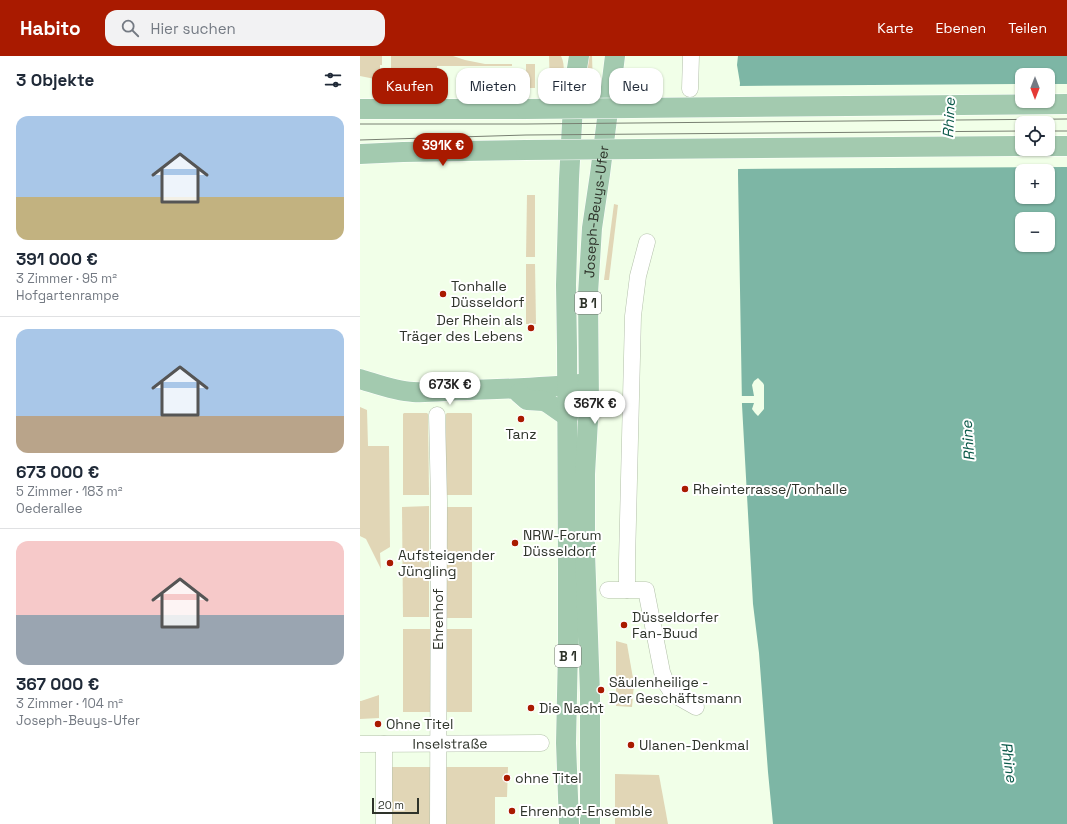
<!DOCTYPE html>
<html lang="de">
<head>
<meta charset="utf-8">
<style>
  :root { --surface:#fff; --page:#f2f2f3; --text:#1f2937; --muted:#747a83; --line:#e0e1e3; --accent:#a91a00 }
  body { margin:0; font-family:"Space Grotesk",sans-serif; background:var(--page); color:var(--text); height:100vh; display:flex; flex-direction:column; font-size:15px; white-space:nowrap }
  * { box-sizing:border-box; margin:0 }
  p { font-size:13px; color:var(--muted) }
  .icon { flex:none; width:22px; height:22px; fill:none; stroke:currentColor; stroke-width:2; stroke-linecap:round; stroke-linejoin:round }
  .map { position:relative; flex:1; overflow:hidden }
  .details { display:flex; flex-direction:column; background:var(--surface); width:360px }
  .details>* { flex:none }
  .hud { position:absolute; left:12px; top:12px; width:380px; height:36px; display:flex; gap:8px }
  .needle { width:26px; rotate:180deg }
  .buttons { position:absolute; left:655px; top:12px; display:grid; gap:8px }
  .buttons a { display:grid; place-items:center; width:40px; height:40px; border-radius:8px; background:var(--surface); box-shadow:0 1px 3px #0004; font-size:20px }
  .scale { position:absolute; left:12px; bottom:10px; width:47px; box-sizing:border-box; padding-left:4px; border:2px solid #2e332a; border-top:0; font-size:11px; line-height:14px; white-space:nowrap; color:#2e332a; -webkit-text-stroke:3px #fff; paint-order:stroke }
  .price { position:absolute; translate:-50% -34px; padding:0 9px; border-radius:14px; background:#fff; color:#222; font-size:13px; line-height:26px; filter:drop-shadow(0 1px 2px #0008) }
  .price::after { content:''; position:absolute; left:50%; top:24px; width:12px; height:9px; margin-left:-6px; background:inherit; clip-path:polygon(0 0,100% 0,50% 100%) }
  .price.selected { background:var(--accent); color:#fff }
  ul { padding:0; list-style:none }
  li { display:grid; align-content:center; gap:8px; height:212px; padding:0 16px }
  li+li { border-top:1px solid var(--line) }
  li span { display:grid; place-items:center; height:124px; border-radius:12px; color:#555 }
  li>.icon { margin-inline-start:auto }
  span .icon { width:72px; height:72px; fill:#fffc; stroke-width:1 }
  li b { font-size:17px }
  h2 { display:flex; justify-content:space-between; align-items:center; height:48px; padding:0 16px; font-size:17px }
  .tag { padding:0 14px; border-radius:12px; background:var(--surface); box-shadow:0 1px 3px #0004; font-size:14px; line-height:36px }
  .tag.selected { background:var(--accent); color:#fff }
  header { display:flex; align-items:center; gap:24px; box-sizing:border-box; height:56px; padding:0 20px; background:var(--accent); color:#fff }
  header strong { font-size:19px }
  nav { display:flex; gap:22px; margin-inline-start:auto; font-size:14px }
  .search { width:280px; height:36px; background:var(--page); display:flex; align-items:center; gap:10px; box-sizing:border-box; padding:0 14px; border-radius:12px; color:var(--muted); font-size:15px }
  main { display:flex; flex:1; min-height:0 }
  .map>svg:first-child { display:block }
  .green { fill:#e1d6b6 }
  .water { fill:#7db6a5; fill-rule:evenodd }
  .pier { fill:#f1ffe8; fill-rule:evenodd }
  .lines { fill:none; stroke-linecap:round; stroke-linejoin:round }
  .minor-casing { stroke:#b3c0aa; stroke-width:17 }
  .major-casing { stroke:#fff; stroke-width:21 }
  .minor { stroke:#fff; stroke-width:16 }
  .major { stroke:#a3caaf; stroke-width:20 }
  .tram { stroke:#788072; stroke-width:1 }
  .major-bridge-casing { stroke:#fff; stroke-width:21; stroke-linecap:butt }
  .major-bridge { stroke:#a3caaf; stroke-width:20 }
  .poi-dot { fill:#a91a00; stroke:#fff; stroke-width:1.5 }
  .labels { text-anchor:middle; stroke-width:4; stroke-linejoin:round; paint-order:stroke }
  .shield { fill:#fff; stroke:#6d706a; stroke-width:1 }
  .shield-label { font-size:13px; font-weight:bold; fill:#2e332a }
  .street-label { font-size:14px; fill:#2e332a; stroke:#fff }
  .poi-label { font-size:14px; fill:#2e332a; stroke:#fff; text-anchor:start }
  .water-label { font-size:15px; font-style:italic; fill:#0a5949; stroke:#fff }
</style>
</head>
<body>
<header>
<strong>Habito</strong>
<div class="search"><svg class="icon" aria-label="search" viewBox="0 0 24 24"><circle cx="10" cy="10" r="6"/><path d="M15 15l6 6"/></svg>Hier suchen</div>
<nav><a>Karte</a><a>Ebenen</a><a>Teilen</a></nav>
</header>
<main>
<section class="details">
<h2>3 Objekte<svg class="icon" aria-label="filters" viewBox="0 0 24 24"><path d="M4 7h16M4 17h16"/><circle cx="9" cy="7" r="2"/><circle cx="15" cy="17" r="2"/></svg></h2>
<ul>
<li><span style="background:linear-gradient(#a9c7e8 65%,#c2b280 0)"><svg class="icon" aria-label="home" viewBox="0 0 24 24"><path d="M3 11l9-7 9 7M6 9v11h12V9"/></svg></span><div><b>391 000 €</b><p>3 Zimmer · 95 m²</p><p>Hofgartenrampe</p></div></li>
<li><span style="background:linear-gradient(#a9c7e8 70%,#b9a48a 0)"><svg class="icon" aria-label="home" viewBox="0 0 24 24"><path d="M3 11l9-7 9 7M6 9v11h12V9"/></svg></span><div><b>673 000 €</b><p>5 Zimmer · 183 m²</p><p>Oederallee</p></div></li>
<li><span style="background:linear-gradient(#f6c9c9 60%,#9aa5b1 0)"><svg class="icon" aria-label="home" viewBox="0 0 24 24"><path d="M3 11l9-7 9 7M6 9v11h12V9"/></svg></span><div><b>367 000 €</b><p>3 Zimmer · 104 m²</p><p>Joseph-Beuys-Ufer</p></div></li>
</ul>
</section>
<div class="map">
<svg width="707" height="768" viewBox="0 0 707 768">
  <rect width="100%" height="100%" fill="#f1ffe8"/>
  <g class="green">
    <path d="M0,0h22v9h-2v15l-20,-4z"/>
    <path d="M31,0h62l12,4 20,4h27v2h-75v22l-42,1 -1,-8h-6v-11h3z"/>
    <path d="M189,0h12c5,10 2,22 1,33h-12z"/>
    <path d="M228,0h4l1,32h-9z"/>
    <path d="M166,8h9v24h-15v-10h6z"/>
    <path d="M167,139h8v62h-9z"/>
    <path d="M254,148l4,1 -9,75h-5z"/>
    <path d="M166,208h9l1,60h-10z"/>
    <path d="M0,351l7,3 1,36h21l1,101 -10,6 1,16 -15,-30 -6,-3z"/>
    <path d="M44,357h23l1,1 1,81h-26v-81z"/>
    <path d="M87,357h24l1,1v81h-26v-81z"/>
    <path d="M69,450v111h-26l-1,-110z"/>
    <rect x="86" y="451" width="26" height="111"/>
    <rect x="43" y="573" width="27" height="83"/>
    <path d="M86,573h26v83h-25z"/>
    <path d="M256,585l11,3 7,40 -2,23 -16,-1z"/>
    <path d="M19,639v23l-19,1v-18h1z"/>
    <path d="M28,711h120l-1,30h-12v27h-107z"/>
    <path d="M255,718l44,1 9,49h-53z"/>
  </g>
  <path class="water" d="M378,0h329v768h-294l-5,-52 -9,-119 -6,-49 -11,-199 -4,-231 1,-77 1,-14 -3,-18zM662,19h26v26h-26zM662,67h26v26h-26zM662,115h26v26h-26zM662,163h26v26h-26z"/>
  <g class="pier">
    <path d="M662,28v17h26v-17h19v83l-331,2 1,-72 1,-11zM662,67h26v26h-26z"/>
    <path d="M398,322l5,5 1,2v24l-6,7 -3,-3 -3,-4 2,-6h-14v-7h14l-2,-11 2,-4z"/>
  </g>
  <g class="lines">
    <g class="minor-casing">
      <g id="minor">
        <path d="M330,33l1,-33"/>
        <path d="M77,359l2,86 -1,323"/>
        <path d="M248,534h38l16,82 5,13 6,9 23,13"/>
        <path d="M267,534v-29l6,-245 5,-40 9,-34"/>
        <path id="s1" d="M0,688l181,-1"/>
        <path d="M24,688v80"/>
      </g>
    </g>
    <g class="major-casing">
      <g id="major">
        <path d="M0,53h166"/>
        <path d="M688,90h19"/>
        <path d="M0,98l43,-2 123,-2"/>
        <path d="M0,323c17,5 35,12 53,13 18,1 37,-2 55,-2 37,-1 75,-2 112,-6"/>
        <path d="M159,337l8,7 16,1 5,2 20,14"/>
        <path d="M209,768l-3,-81 2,-95v-79l-1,-221 -1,-63 3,-106 5,-92 5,-31"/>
        <path id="s2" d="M230,768v-131l-5,-141v-78l4,-71 -1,-109 4,-66 8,-54 15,-118"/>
      </g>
    </g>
    <use href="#minor" class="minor"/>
    <use href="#major" class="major"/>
    <g class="tram">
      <path d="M0,68h166l541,-5"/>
      <path d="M688,75h19"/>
      <path d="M0,84l166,-5 496,-4"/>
    </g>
    <g class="major-bridge-casing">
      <g id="major-bridge">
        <path d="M166,53l541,-5"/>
        <path d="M166,94l496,-4"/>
      </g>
    </g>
    <use href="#major-bridge" class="major-bridge"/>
  </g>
  <g class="poi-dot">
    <circle cx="83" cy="238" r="4"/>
    <circle cx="171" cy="272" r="4"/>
    <circle cx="161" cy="363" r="4"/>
    <circle cx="325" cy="433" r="4"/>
    <circle cx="155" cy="487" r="4"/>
    <circle cx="30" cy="507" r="4"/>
    <circle cx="264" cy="569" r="4"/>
    <circle cx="241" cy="634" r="4"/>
    <circle cx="171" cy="652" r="4"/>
    <circle cx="18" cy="668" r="4"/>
    <circle cx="271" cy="689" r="4"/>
    <circle cx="147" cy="722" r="4"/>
    <circle cx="152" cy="755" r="4"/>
  </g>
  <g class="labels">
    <g class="shield">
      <rect x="215" y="236" width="26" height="22" rx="3"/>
      <rect x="195" y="589" width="26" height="22" rx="3"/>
    </g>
    <g class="shield-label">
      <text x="228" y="252">B 1</text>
      <text x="208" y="605">B 1</text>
    </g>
    <g class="street-label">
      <text dy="5" stroke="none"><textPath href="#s2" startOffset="613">Joseph-Beuys-Ufer</textPath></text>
      <text transform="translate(78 563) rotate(-90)" y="5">Ehrenhof</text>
      <text dy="5" stroke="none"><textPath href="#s1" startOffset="90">Inselstraße</textPath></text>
    </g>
    <g class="poi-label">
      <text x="91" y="235">Tonhalle<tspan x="91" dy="16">Düsseldorf</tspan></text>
      <text x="163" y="269" text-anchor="end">Der Rhein als<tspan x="163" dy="16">Träger des Lebens</tspan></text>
      <text x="161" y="383" text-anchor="middle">Tanz</text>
      <text x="333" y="438">Rheinterrasse/Tonhalle</text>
      <text x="163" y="484">NRW-Forum<tspan x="163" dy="16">Düsseldorf</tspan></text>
      <text x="38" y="504">Aufsteigender<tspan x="38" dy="16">Jüngling</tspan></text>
      <text x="272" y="566">Düsseldorfer<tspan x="272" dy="16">Fan-Buud</tspan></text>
      <text x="249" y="631">Säulenheilige -<tspan x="249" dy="16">Der Geschäftsmann</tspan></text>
      <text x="179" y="657">Die Nacht</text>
      <text x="26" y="673">Ohne Titel</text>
      <text x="279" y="694">Ulanen-Denkmal</text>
      <text x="155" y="727">ohne Titel</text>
      <text x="160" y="760">Ehrenhof-Ensemble</text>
    </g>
    <g class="water-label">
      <text transform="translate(589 62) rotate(-87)" y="5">Rhine</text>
      <text transform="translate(608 385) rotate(-94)" y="5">Rhine</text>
      <text transform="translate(649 706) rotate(82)" y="5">Rhine</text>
    </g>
  </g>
</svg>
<div class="buttons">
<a><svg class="needle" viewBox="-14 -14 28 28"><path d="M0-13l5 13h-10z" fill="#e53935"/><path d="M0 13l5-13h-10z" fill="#747a83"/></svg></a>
<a><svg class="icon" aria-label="locate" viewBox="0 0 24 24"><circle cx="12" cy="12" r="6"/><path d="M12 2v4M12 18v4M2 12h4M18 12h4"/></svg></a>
<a>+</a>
<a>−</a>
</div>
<div class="scale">20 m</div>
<b class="price selected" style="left:83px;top:111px">391K €</b>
<b class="price" style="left:90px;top:350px">673K €</b>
<b class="price" style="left:235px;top:369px">367K €</b>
<div class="hud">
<a class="tag selected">Kaufen</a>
<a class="tag">Mieten</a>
<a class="tag">Filter</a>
<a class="tag">Neu</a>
</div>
</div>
</main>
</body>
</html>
